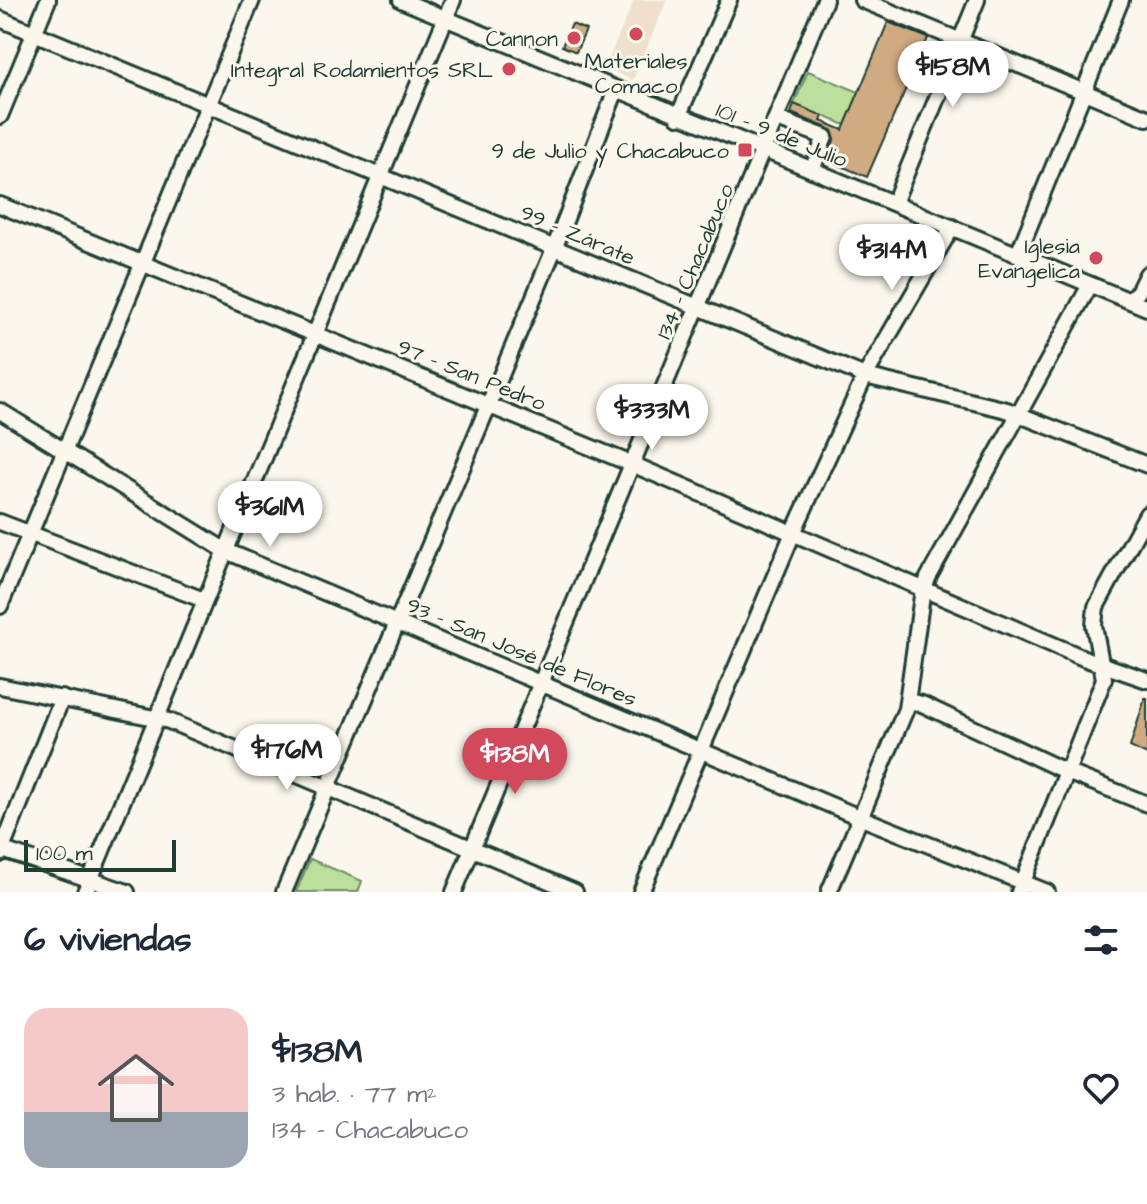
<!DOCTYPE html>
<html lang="es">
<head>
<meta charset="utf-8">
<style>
  :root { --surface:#fff; --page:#f2f2f3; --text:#1f2937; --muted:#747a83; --line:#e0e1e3; --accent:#d1495b }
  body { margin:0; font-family:"Architects Daughter",sans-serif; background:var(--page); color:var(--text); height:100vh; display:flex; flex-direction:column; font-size:30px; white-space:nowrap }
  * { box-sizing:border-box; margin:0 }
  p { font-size:26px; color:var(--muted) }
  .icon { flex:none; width:44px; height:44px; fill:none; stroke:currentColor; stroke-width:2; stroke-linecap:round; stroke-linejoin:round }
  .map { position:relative; height:892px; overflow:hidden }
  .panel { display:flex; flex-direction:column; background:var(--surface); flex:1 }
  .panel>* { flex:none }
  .scale { position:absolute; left:24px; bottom:20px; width:152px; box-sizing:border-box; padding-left:8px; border:4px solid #1f3d34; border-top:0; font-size:22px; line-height:28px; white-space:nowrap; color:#1f3d34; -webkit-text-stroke:6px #fbf7ec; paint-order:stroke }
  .price { position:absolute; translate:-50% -68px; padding:0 18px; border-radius:28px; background:#fff; color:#222; font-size:26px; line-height:52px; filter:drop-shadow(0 2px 4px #0008) }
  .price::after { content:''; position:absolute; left:50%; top:48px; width:24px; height:18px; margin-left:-12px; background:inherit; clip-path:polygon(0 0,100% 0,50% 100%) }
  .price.active { background:var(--accent); color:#fff }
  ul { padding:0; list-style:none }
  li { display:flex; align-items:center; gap:24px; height:200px; padding:0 24px }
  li+li { border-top:2px solid var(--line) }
  li span { display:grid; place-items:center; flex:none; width:224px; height:160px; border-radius:24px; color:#555 }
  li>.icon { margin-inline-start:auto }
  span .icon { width:96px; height:96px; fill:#fffc; stroke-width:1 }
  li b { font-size:34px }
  h2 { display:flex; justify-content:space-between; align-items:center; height:96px; padding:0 24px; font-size:34px }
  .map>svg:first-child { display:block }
  .built { fill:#eee0cc }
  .green { fill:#bce09b; stroke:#6e8e68; stroke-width:2 }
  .building { fill:#d0ab82; stroke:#1f3d34; stroke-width:2 }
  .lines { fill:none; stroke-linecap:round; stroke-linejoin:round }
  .minor-casing { stroke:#1f3d34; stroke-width:20 }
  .minor { stroke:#fbf7ec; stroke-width:14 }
  .poi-dot { fill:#d1495b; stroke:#fbf7ec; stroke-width:3 }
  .labels { text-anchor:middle; stroke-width:6; stroke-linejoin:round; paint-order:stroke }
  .poi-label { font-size:22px; fill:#1f3d34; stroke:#fbf7ec; text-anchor:end }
  .street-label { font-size:22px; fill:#1f3d34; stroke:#fbf7ec }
</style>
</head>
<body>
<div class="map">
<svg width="1147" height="892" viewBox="0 0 1147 892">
  <rect width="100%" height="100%" fill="#fbf7ec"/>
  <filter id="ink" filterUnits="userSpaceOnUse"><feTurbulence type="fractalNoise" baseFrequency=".0125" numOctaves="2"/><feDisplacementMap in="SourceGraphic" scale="16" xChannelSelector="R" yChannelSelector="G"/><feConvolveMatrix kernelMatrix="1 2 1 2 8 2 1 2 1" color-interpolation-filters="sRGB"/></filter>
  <g filter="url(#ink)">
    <path class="built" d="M634,0h33l-34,80 -28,-12z"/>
    <g class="green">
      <path d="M808,71l51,21 -14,33 -51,-21z"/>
      <path d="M310,859l52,22 -4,11h-62z"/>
    </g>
    <g class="building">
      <path d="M888,22l40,16 -61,139 -40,-17 7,-20 -2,-10 -41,-17 3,-9 29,12 -2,5 22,9z"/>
      <path d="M572,24l14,6 -10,22 -14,-6z"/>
      <path d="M1145,698h2v57l-17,-8z"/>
    </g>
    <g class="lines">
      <g class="minor-casing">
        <g id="minor">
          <path d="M401,0l746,308"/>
          <path d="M862,0l285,118"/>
          <path d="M0,19l865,357 142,34 140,55"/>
          <path d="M0,116l48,-116"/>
          <path d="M678,117l51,-117"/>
          <path d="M777,119l48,18 -13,33"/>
          <path d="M894,203l83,-203"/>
          <path d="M0,205l634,260 452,194 61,21"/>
          <path d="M1018,254l103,-254"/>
          <path d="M1128,300l10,-8 9,-18"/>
          <path d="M0,411l226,140 633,266 188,75"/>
          <path d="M0,522l204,78"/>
          <path d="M0,606l252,-606"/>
          <path d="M0,686l169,35 406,171"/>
          <path d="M908,701l14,3 145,68 80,32"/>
          <path d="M0,849l127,43"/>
          <path d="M0,854l62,-156"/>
          <path d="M85,892l368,-892"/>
          <path d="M284,892l270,-643 62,-159"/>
          <path d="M454,892l371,-892"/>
          <path d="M641,892l152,-359 72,-157 87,-149"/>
          <path d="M829,892l77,-183 16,-113 6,-18 162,-293"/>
          <path d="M1019,892l85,-213 -10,-54 2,-18 51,-93"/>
        </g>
      </g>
      <use href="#minor" class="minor"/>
    </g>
  </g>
  <g class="poi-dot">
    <circle cx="636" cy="34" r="8"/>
    <circle cx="574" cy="38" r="8"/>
    <circle cx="509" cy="69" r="8"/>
    <rect x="737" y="142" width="16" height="16" rx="4"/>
    <circle cx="1096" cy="258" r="8"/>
  </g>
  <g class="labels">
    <g class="poi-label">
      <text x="558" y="46">Cannon</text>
      <text x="636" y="68" text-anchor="middle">Materiales<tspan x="636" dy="25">Comaco</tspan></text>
      <text x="493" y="77">Integral Rodamientos SRL</text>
      <text x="729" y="158">9 de Julio y Chacabuco</text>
      <text x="1080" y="253">Iglesia<tspan x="1080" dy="25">Evangelica</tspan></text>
    </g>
    <g class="street-label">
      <text transform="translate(782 134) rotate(22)" y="8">101 - 9 de Julio</text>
      <text transform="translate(578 234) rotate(23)" y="8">99 - Zárate</text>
      <text transform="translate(694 261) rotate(-67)" y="8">134 - Chacabuco</text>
      <text transform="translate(472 374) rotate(22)" y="8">97 - San Pedro</text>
      <text transform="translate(522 651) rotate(23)" y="8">93 - San José de Flores</text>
    </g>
  </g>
</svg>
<div class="scale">100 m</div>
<b class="price" style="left:953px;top:109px">$158M</b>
<b class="price" style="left:892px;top:292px">$314M</b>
<b class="price" style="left:652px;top:452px">$333M</b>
<b class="price" style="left:270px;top:549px">$361M</b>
<b class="price" style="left:287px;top:792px">$176M</b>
<b class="price active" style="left:515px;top:796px">$138M</b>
</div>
<section class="panel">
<h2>6 viviendas<svg class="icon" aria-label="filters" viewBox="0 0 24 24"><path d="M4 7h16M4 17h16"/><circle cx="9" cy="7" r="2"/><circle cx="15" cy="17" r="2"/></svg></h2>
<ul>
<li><span style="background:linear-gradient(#f6c9c9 65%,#9aa5b1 0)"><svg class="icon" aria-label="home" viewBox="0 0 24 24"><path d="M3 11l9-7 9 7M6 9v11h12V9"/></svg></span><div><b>$138M</b><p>3 hab. · 77 m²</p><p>134 - Chacabuco</p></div><svg class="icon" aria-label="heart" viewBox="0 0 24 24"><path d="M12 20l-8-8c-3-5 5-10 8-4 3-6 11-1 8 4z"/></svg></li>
</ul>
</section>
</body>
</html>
